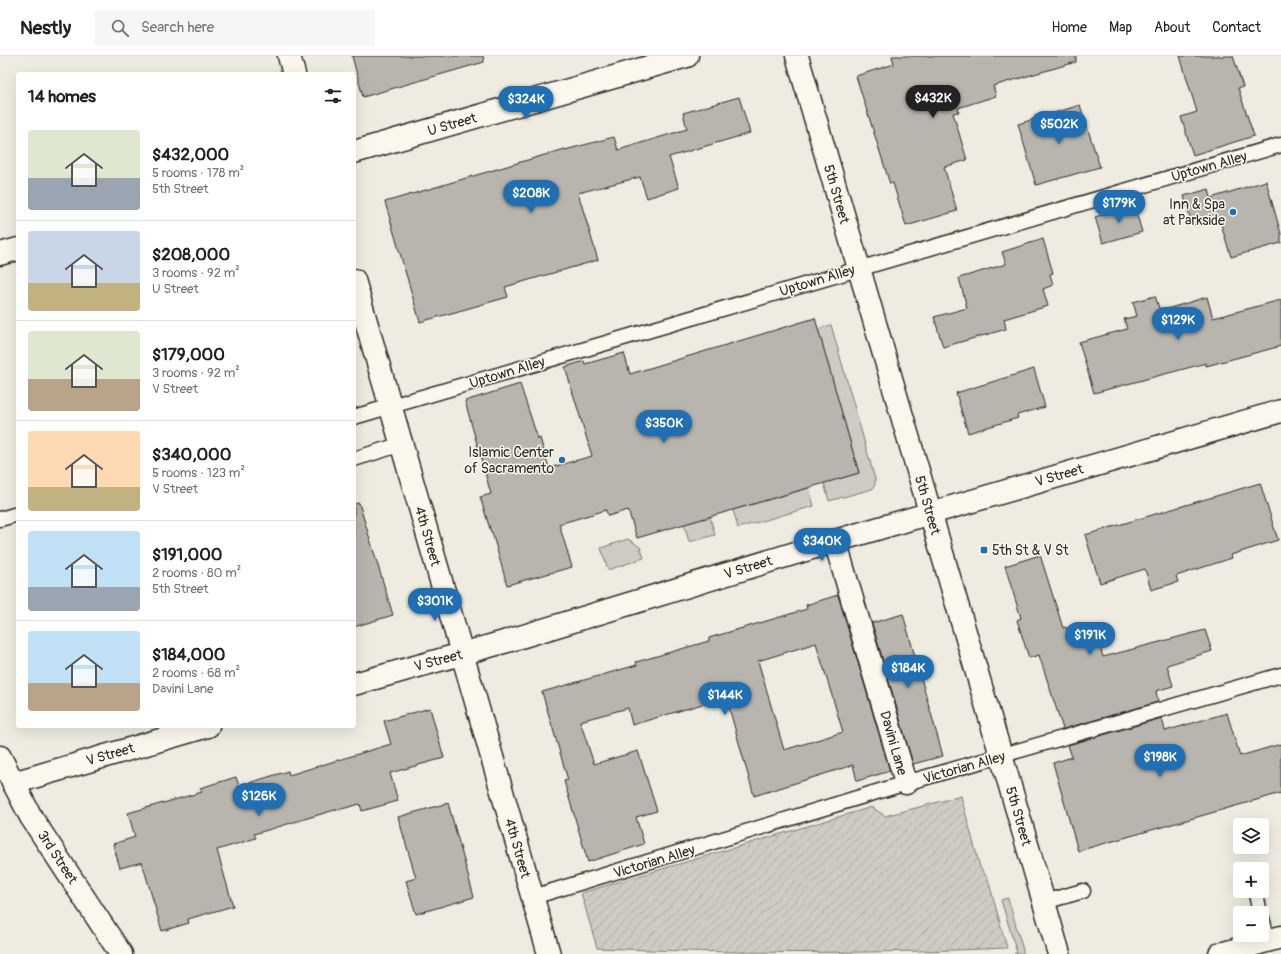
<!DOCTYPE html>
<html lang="en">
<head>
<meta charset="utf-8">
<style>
  :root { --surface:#fff; --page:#f6f6f6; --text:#202124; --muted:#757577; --line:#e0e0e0; --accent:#1f6fb2 }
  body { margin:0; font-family:Pangolin,sans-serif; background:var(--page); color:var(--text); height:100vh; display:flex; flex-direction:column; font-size:15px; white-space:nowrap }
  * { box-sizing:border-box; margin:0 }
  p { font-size:13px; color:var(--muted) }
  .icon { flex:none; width:22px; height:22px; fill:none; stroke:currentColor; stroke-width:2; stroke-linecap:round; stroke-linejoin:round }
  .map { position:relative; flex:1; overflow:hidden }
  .drawer { position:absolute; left:16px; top:16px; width:340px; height:656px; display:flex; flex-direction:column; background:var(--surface); border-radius:4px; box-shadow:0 4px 16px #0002 }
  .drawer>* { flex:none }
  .controls { position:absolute; left:1233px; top:762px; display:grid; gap:8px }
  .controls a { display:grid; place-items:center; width:36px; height:36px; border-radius:4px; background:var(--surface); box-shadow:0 4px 16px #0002; font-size:20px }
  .price { position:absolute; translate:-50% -34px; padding:0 9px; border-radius:14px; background:var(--accent); color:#fff; font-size:13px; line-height:26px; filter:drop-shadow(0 1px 2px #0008) }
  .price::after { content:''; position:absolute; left:50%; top:24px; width:12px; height:9px; margin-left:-6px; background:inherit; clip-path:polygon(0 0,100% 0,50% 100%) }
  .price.active { background:#222; color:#fff }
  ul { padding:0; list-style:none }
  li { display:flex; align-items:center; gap:12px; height:100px; padding:0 12px }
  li+li { border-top:1px solid var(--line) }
  li span { display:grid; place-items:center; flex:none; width:112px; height:80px; border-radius:4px; color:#555 }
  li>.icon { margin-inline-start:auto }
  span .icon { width:48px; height:48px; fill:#fffc; stroke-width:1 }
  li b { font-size:17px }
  h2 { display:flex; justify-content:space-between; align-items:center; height:48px; padding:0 12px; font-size:17px }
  header { display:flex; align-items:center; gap:24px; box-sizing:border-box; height:56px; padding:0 20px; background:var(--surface); border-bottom:1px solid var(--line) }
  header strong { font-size:19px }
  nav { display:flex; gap:22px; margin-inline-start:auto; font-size:14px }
  .search { width:280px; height:36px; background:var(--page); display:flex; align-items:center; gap:10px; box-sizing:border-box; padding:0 14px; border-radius:4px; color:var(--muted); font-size:15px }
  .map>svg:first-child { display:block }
  .green { fill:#cecbc2; stroke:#7c7b76 }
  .garden { fill:url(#garden-furrows); stroke:#7c7b76 }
  .building { fill:#b8b5ae; stroke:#2b2b2b; fill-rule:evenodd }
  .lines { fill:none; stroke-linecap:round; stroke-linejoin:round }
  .lane-casing { stroke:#2b2b2b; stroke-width:17 }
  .street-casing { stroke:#2b2b2b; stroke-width:25 }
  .secondary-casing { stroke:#2b2b2b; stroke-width:25 }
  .lane { stroke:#fbf7ec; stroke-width:14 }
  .street { stroke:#fbf7ec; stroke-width:22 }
  .secondary { stroke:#fbf7ec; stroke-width:22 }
  .poi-dot { fill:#1f6fb2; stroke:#fbf7ec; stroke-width:1.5 }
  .labels { text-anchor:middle; stroke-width:3; stroke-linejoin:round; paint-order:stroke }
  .street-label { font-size:14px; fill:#2b2b2b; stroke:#fbf7ec }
  .poi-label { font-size:14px; fill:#2b2b2b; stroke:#fbf7ec; text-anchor:end }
</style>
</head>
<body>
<header>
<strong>Nestly</strong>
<div class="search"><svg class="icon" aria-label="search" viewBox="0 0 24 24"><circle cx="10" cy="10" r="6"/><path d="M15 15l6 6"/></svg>Search here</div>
<nav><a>Home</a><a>Map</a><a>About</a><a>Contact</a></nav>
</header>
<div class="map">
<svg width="1281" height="898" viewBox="0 0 1281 898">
  <defs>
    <pattern id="garden-furrows" width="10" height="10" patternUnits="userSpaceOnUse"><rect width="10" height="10" fill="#cecbc2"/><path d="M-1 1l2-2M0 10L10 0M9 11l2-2" fill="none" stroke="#b1aea7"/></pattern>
  </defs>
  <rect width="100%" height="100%" fill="#eeebe0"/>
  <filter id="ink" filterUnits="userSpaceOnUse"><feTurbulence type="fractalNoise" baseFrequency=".025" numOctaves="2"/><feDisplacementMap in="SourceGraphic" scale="8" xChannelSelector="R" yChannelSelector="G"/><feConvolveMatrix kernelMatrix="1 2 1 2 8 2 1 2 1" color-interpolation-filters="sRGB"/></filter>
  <g filter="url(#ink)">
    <g class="green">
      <path d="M831,269l44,154v6l-3,4 -43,12 -5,-18 35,-10 -41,-144z"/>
      <path d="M809,432l5,18 -76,22 -5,-18z"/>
      <path d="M710,461l5,18 -26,7 -5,-18z"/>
      <path d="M628,483l12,8 4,11 -36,12 -7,-22z"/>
      <path d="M1008,842l15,52v4h-9l3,-1 -16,-53z"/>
    </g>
    <path class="garden" d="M961,740l19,71 8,12 19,69c-137,6 -273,6 -410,0l-16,-55 291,-86 13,9z"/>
    <g class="building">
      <path d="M352,0h131l1,6 -121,35z"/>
      <path d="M892,0h184v6l-83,24 3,10 -38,12 1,4 -6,1 14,47 -23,7 13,44 -51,15 -13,-43 -3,1 -34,-108 38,-12z"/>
      <path d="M1180,0h53l10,31 -5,1 16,48 -61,19 -12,-38 16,-5z"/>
      <path d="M739,41l11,36 -81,24 10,31 -32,10 -7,-21 -62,16 20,67 -93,27 3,10 -88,25 -35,-120 180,-53v1l49,-13 4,13 69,-21 -4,-16z"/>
      <path d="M1080,49l20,62 -64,18 -18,-61z"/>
      <path d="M1266,125l15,53v9l-50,14 -12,-39 -27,7 -8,-29 25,-7 2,9z"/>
      <path d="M1134,149l8,27 -39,11 -8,-26z"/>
      <path d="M1043,183l10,34 -3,1 3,11 -10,4 5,17 -44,13 2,10 -63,18 -9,-30 33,-9 -8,-30 47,-14 -4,-12z"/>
      <path d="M1155,240l5,15 47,-14 6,21 68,-18v46l-75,20v-3l-112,30 -15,-51 48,-13 -3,-10 13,-3 -4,-14z"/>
      <path d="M815,262l44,155 -222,65 -9,-28 -20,6 -2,-6 -47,14 13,43 -65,18 -15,-53h-1l-11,-35 11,-3 -26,-93 55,-17 18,55 2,-1 9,30 43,-12 -27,-89 19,-6 1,3 39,-11 6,21z"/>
      <path d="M1034,313l11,38 -28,8 1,3 -50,15 -12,-40z"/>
      <path d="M1260,427l18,57 -47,15 1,3 -56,18 2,6 -27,8 -6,-21 -45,14 -15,-48z"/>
      <path d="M359,447l34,112 -39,12v-123z"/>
      <path d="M1040,499l23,73 3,-1 2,7 26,-8 9,31 102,-27 7,21 -45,14 6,21 -17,5 2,11 -95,27 -24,-74 -10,3 -12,-38 4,-2 -16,-52z"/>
      <path d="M838,539l52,176 -33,10 -4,-16 -99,31 -28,-99 -94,28 -4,-17 -48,13 14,43 44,-13 19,60 -21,6 8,27 -56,18 -24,-81 4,-1 -26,-88 95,-27 -1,-3 73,-21v-3l98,-29 -1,-4zM816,587l27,89 -59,18 -26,-89z"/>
      <path d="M903,558l40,142 -30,8 -41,-141z"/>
      <path d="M430,652l14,50 -54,15 8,28 -36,10 -2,-7 -22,6v-1l-84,25 2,4 -39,12 16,56 -45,13 1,4 -27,8 -20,-69 -22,6 -7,-24 22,-7 -7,-24 74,-21 -2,-4 36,-11 3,9 49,-15 1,4 102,-31 -7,-23z"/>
      <path d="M1227,657l13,43 41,-12v49l-203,58 -25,-88 19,-6 -4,-12 94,-27 3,13z"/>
      <path d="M448,747l26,94 -58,17 -10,-33 10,-3 -18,-61z"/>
    </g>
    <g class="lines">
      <g class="lane-casing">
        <g id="lane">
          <path d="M354,361l927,-272"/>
          <path d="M354,403l48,-15"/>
          <path d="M0,463l18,-5"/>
          <path d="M1256,838l4,19"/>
          <path d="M533,841l373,-114 375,-108"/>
          <path d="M1044,846l39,-11"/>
          <path d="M1262,862l6,23"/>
        </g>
      </g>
      <g class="street-casing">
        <g id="street">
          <path d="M289,0l5,18"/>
          <path d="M354,96l333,-96"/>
          <path d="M0,198l18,-5"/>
          <path d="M354,224l195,674"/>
          <path d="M835,485l71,242"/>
          <path d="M354,628l150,-42 331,-101 446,-130"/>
          <path d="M13,727l195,-57"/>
        </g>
      </g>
      <g class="secondary-casing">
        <g id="secondary">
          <path d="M797,0l262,898"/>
          <path d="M0,701l31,60 90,137"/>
          <path d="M1220,898l61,-17"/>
        </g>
      </g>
      <use href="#lane" class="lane"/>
      <use href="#street" class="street"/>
      <use href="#secondary" class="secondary"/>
    </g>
  </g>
  <g class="poi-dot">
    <circle cx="1233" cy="156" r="4"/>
    <circle cx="562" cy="404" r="4"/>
    <rect x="980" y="490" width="8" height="8" rx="2"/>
  </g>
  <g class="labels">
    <g class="street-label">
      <text transform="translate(452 68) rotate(-16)" y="5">U Street</text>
      <text transform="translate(1209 110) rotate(-16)" y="5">Uptown Alley</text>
      <text transform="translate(837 138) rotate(74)" y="5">5th Street</text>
      <text transform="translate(817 224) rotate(-17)" y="5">Uptown Alley</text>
      <text transform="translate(507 316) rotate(-17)" y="5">Uptown Alley</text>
      <text transform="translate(1059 419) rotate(-16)" y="5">V Street</text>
      <text transform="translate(928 449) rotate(74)" y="5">5th Street</text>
      <text transform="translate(428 480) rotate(74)" y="5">4th Street</text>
      <text transform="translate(748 511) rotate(-17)" y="5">V Street</text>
      <text transform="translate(438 604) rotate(-15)" y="5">V Street</text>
      <text transform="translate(894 687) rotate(74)" y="5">Davini Lane</text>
      <text transform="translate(110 698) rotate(-16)" y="5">V Street</text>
      <text transform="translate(964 711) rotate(-16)" y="5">Victorian Alley</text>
      <text transform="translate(1019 760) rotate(74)" y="5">5th Street</text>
      <text transform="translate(518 792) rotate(74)" y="5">4th Street</text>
      <text transform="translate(58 801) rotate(57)" y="5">3rd Street</text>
      <text transform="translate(654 805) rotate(-17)" y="5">Victorian Alley</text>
    </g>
    <g class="poi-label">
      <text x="1225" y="153">Inn &amp; Spa<tspan x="1225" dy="16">at Parkside</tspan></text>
      <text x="554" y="401">Islamic Center<tspan x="554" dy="16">of Sacramento</tspan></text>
      <text x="992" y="499" text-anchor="start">5th St &amp; V St</text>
    </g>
  </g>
</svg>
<div class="controls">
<a><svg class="icon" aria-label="layers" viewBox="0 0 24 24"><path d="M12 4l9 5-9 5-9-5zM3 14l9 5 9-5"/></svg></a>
<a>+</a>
<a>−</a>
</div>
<b class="price active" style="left:933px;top:63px">$432K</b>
<b class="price" style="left:526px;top:64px">$324K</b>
<b class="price" style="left:1059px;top:89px">$502K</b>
<b class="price" style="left:531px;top:158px">$208K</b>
<b class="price" style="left:1119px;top:168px">$179K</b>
<b class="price" style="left:1178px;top:285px">$129K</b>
<b class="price" style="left:664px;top:388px">$350K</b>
<b class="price" style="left:822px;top:506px">$340K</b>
<b class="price" style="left:435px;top:566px">$301K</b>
<b class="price" style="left:1090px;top:600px">$191K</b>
<b class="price" style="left:908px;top:633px">$184K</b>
<b class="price" style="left:725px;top:660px">$144K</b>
<b class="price" style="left:1160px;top:722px">$198K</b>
<b class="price" style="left:259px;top:761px">$126K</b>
<section class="drawer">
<h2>14 homes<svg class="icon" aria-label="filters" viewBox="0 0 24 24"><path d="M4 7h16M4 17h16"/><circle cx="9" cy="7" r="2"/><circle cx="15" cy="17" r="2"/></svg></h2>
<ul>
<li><span style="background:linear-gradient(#dfe7d0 60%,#9aa5b1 0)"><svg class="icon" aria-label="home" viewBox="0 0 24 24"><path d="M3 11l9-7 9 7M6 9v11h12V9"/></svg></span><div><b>$432,000</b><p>5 rooms · 178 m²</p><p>5th Street</p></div></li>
<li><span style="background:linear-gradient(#c9d6e8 65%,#c2b280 0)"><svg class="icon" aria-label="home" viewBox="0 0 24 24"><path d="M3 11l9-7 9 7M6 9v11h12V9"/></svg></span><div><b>$208,000</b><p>3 rooms · 92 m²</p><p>U Street</p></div></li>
<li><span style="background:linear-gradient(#dfe7d0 60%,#b9a48a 0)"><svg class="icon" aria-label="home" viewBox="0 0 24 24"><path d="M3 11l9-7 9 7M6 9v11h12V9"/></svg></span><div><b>$179,000</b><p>3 rooms · 92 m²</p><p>V Street</p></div></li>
<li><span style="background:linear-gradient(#ffd9b3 70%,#c2b280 0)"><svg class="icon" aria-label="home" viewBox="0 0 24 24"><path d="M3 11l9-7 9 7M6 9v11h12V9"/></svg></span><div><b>$340,000</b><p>5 rooms · 123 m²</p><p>V Street</p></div></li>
<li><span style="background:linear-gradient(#bfe0f5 70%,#9aa5b1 0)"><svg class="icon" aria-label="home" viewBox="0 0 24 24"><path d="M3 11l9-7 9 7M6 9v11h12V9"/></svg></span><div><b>$191,000</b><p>2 rooms · 80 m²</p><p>5th Street</p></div></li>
<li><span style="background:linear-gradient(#bfe0f5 65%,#b9a48a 0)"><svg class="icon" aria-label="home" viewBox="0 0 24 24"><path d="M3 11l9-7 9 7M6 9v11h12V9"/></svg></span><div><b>$184,000</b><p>2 rooms · 68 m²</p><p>Davini Lane</p></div></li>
</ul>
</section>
</div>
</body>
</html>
